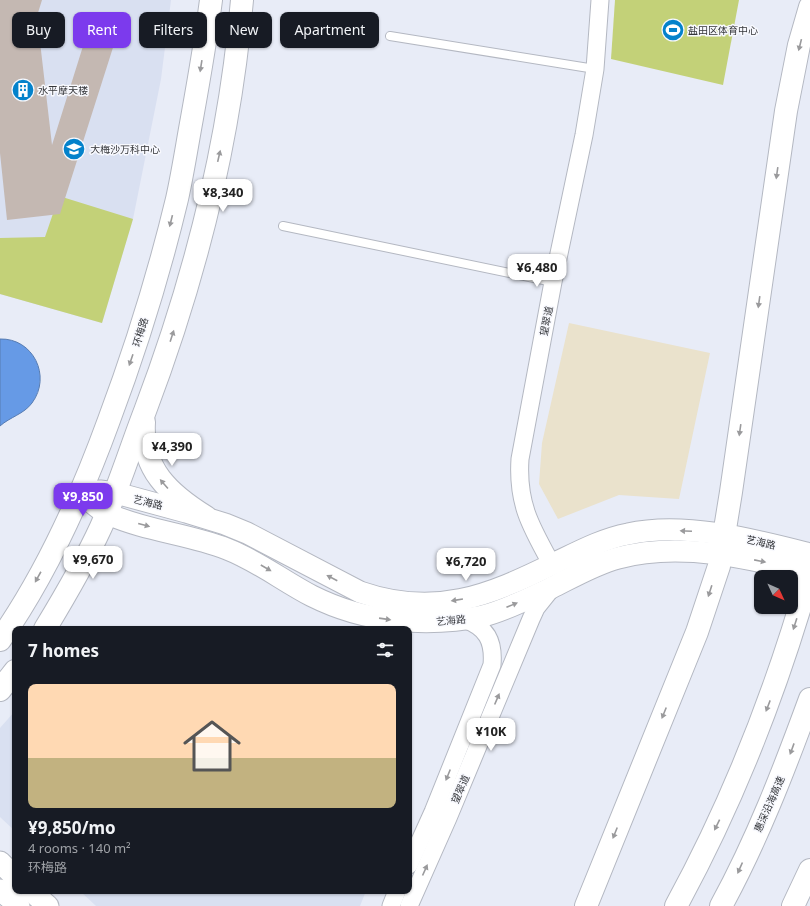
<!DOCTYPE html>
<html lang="en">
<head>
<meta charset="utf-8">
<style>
  :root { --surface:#171b24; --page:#20242c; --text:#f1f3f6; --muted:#9ea1a6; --line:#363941; --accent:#7c3aed }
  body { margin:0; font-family:"Noto Sans","Noto Sans SC",sans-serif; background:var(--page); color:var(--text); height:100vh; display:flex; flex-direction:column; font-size:15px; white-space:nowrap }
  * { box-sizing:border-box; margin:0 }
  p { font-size:13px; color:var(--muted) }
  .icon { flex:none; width:22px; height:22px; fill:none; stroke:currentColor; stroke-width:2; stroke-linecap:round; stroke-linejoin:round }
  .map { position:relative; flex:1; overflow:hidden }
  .panel { position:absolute; left:12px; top:626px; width:400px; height:268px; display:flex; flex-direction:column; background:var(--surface); border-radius:8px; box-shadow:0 1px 3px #0004 }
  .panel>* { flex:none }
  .hud { position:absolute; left:12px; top:12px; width:400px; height:36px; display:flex; gap:8px }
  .needle { width:26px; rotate:134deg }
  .buttons { position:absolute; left:754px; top:570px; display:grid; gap:8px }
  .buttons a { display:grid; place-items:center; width:44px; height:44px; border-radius:8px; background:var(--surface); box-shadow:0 1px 3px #0004; font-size:20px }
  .price { position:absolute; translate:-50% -34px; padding:0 9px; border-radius:8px; background:#fff; color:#222; font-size:13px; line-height:26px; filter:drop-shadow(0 1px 2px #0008) }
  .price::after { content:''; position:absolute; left:50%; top:24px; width:12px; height:9px; margin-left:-6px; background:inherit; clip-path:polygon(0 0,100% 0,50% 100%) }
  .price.current { background:var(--accent); color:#fff }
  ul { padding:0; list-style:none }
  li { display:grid; align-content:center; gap:8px; height:212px; padding:0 16px }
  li+li { border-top:1px solid var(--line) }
  li span { display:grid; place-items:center; height:124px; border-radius:8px; color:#555 }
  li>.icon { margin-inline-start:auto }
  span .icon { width:72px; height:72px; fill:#fffc; stroke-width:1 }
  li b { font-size:17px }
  h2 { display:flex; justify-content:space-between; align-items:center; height:48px; padding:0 16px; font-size:17px }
  .tag { padding:0 14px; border-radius:8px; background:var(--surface); box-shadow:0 1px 3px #0004; font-size:14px; line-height:36px }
  .tag.current { background:var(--accent); color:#fff }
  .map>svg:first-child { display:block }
  .built { fill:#d9e0f1 }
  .medical { fill:#eae2cc }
  .green { fill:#c3d178 }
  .water { fill:#669ae6; stroke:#577cb2 }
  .building { fill:#c4b8b2 }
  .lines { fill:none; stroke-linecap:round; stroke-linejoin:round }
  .service-casing { stroke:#b4b8c2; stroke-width:10 }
  .minor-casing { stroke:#b4b8c2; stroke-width:19 }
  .tertiary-casing { stroke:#b4b8c2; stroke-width:23 }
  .secondary-casing { stroke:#b4b8c2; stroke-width:24 }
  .motorway-casing { stroke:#b4b8c2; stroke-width:24 }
  .service { stroke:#fff; stroke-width:8 }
  .minor { stroke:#fff; stroke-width:17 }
  .tertiary { stroke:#fff; stroke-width:21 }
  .secondary { stroke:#fff; stroke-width:22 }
  .motorway { stroke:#fff; stroke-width:22 }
  .oneway { fill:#9a9a9c }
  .labels { text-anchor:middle; stroke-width:3; stroke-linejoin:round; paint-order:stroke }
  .poi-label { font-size:10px; fill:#34363a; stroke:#f8f9fe; text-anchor:start }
  .street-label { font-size:10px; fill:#34363a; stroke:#f8f9fe }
</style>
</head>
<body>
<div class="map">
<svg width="810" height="906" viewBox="0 0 810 906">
  <rect width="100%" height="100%" fill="#e8ecf7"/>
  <g class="built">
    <path d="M0,0h171l-10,79 -28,140 -31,104 -102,-29z"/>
    <path d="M15,711v120l-15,-14v-89z"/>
    <path d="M80,891h286l-6,15h-264z"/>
  </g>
  <path class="medical" d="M569,323l141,30 -31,146 -60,-4 -61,24 -19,-35 3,-41z"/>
  <g class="green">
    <path d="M615,0h124l-16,85 -112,-26z"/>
    <path d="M59,196l74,23 -31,104 -102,-29v-56l45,-1z"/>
  </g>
  <path class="water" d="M0,339c33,-1 52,37 32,64 -8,11 -22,14 -32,23z"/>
  <path class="building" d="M0,0h42l-5,16 15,129 37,-118 28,8 -57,179 -53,6 -7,-67z"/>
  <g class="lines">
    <g class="service-casing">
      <g id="service">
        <path d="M390,36l205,33"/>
        <path d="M283,226l270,56"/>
      </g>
    </g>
    <g class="minor-casing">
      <g id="minor">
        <path d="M552,565c-21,-38 -35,-61 -32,-106l33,-177 31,-147 11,-66 5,-69"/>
        <path d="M409,865l24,-53 59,-147c2,-24 -5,-38 -29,-46"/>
        <path d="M391,906l6,-15"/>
        <path d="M409,906l39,-88 83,-199 5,-11 16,-20"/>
      </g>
    </g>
    <g class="tertiary-casing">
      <g id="tertiary">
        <path d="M81,492c8,8 16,17 27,22 38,17 81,20 119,35 31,12 56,32 85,47 26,13 53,21 82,24 29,3 60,2 89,-4 24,-6 46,-18 68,-28 22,-11 44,-24 67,-30 62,-17 132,0 192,15"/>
        <path d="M81,492l19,-1 16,2 70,19 39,12 22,9 113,59c75,26 128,4 195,-29 23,-11 47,-24 73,-29 56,-13 127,6 182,20"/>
        <path d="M0,862l15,15"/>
        <path d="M0,890l19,16"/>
        <path d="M31,891l17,15"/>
      </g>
    </g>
    <g class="secondary-casing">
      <g id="secondary">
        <path d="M144,422c-3,47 25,72 62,95"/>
        <path d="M45,629c20,-33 40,-67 56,-102 17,-38 29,-77 44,-116 50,-132 85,-270 97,-411"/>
        <path d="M0,640c47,-67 81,-143 109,-220 27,-72 50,-146 68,-221 6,-27 10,-54 15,-81 7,-39 14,-79 19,-118"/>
        <path d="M0,690l15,-19"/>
      </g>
    </g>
    <g class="motorway-casing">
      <g id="motorway">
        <path d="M586,906l111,-274 22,-66 12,-74 55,-381 13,-66 11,-38"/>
        <path d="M676,906c58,-106 101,-217 134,-333"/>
        <path d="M721,906c36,-66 63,-136 89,-207"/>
        <path d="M793,906l17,-36"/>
      </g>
    </g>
    <use href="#service" class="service"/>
    <use href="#minor" class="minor"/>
    <use href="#tertiary" class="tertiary"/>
    <use href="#secondary" class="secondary"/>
    <use href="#motorway" class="motorway"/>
  </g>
  <defs><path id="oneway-solid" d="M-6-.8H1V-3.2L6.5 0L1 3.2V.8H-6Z"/></defs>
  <g class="oneway">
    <use href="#oneway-solid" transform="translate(800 45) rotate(104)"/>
    <use href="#oneway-solid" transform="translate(201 66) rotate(99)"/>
    <use href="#oneway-solid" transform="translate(219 156) rotate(-77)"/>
    <use href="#oneway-solid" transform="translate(777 173) rotate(98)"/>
    <use href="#oneway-solid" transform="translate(171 221) rotate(104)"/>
    <use href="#oneway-solid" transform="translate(759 302) rotate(98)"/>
    <use href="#oneway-solid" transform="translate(172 336) rotate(-72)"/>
    <use href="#oneway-solid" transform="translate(131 360) rotate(109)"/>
    <use href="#oneway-solid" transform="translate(740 430) rotate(98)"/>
    <use href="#oneway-solid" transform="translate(164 484) rotate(-131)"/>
    <use href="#oneway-solid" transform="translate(144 525) rotate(15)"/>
    <use href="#oneway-solid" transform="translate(686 531) rotate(-177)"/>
    <use href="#oneway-solid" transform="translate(760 561) rotate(11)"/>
    <use href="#oneway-solid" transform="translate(266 568) rotate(30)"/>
    <use href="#oneway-solid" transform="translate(38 577) rotate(119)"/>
    <use href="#oneway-solid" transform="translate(332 578) rotate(-152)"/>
    <use href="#oneway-solid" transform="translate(710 591) rotate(108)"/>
    <use href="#oneway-solid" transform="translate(457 600) rotate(171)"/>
    <use href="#oneway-solid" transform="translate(512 605) rotate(-22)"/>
    <use href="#oneway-solid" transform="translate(385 619) rotate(8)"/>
    <use href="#oneway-solid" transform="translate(795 624) rotate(108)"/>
    <use href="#oneway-solid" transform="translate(497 699) rotate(-67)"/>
    <use href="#oneway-solid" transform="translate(768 706) rotate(111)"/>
    <use href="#oneway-solid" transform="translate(664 713) rotate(112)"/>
    <use href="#oneway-solid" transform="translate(792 749) rotate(110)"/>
    <use href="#oneway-solid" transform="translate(448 775) rotate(112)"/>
    <use href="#oneway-solid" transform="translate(717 825) rotate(116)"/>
    <use href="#oneway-solid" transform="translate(615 833) rotate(112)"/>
    <use href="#oneway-solid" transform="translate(740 868) rotate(114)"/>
    <use href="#oneway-solid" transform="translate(425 870) rotate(-66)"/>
  </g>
  <defs>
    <g id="stadium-disc" transform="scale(1.15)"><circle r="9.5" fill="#0482cb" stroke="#f8f9fe"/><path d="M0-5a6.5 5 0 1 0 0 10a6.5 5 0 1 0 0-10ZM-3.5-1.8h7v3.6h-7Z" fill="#fff"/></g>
    <g id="building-disc" transform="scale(1.15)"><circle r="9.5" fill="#0482cb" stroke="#f8f9fe"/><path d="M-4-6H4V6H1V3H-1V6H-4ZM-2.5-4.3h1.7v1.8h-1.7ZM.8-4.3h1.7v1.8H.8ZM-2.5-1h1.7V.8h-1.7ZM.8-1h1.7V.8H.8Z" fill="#fff"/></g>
    <g id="school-disc" transform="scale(1.15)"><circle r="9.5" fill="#0482cb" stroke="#f8f9fe"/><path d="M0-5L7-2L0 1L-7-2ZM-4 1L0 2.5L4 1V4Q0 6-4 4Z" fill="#fff"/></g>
  </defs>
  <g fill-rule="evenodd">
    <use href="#stadium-disc" x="673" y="30"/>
    <use href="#building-disc" x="23" y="90"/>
    <use href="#school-disc" x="74" y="149"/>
  </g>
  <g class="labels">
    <g class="poi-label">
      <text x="688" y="34">盐田区体育中心</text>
      <text x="38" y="94">水平摩天楼</text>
      <text x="90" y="153">大梅沙万科中心</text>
    </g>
    <g class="street-label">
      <text transform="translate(546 321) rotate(-79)" y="4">望翠道</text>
      <text transform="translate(140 332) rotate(-73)" y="4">环梅路</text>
      <text transform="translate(148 502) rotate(14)" y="4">艺海路</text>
      <text transform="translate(761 542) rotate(13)" y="4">艺海路</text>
      <text transform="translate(451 620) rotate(-5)" y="4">艺海路</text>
      <text transform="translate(460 789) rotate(-67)" y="4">望翠道</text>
      <text transform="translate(769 804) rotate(-66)" y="4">惠深沿海高速</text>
    </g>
  </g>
</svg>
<div class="buttons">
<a><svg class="needle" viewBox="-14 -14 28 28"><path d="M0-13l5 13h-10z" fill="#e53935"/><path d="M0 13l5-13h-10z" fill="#9ea1a6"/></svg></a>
</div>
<b class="price" style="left:223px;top:213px">¥8,340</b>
<b class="price" style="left:537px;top:288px">¥6,480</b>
<b class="price" style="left:172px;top:467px">¥4,390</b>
<b class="price current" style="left:83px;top:517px">¥9,850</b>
<b class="price" style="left:93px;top:580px">¥9,670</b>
<b class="price" style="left:466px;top:582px">¥6,720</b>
<b class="price" style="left:491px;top:752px">¥10K</b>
<div class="hud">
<a class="tag">Buy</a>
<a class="tag current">Rent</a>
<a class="tag">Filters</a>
<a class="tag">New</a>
<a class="tag">Apartment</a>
</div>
<section class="panel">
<h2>7 homes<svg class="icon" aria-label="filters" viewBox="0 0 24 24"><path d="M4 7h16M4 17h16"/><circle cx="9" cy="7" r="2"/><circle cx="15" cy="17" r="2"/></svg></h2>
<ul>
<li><span style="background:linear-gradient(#ffd9b3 60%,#c2b280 0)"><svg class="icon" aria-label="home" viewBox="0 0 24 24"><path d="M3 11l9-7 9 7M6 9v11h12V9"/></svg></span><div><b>¥9,850/mo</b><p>4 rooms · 140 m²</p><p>环梅路</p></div></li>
</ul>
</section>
</div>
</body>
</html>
